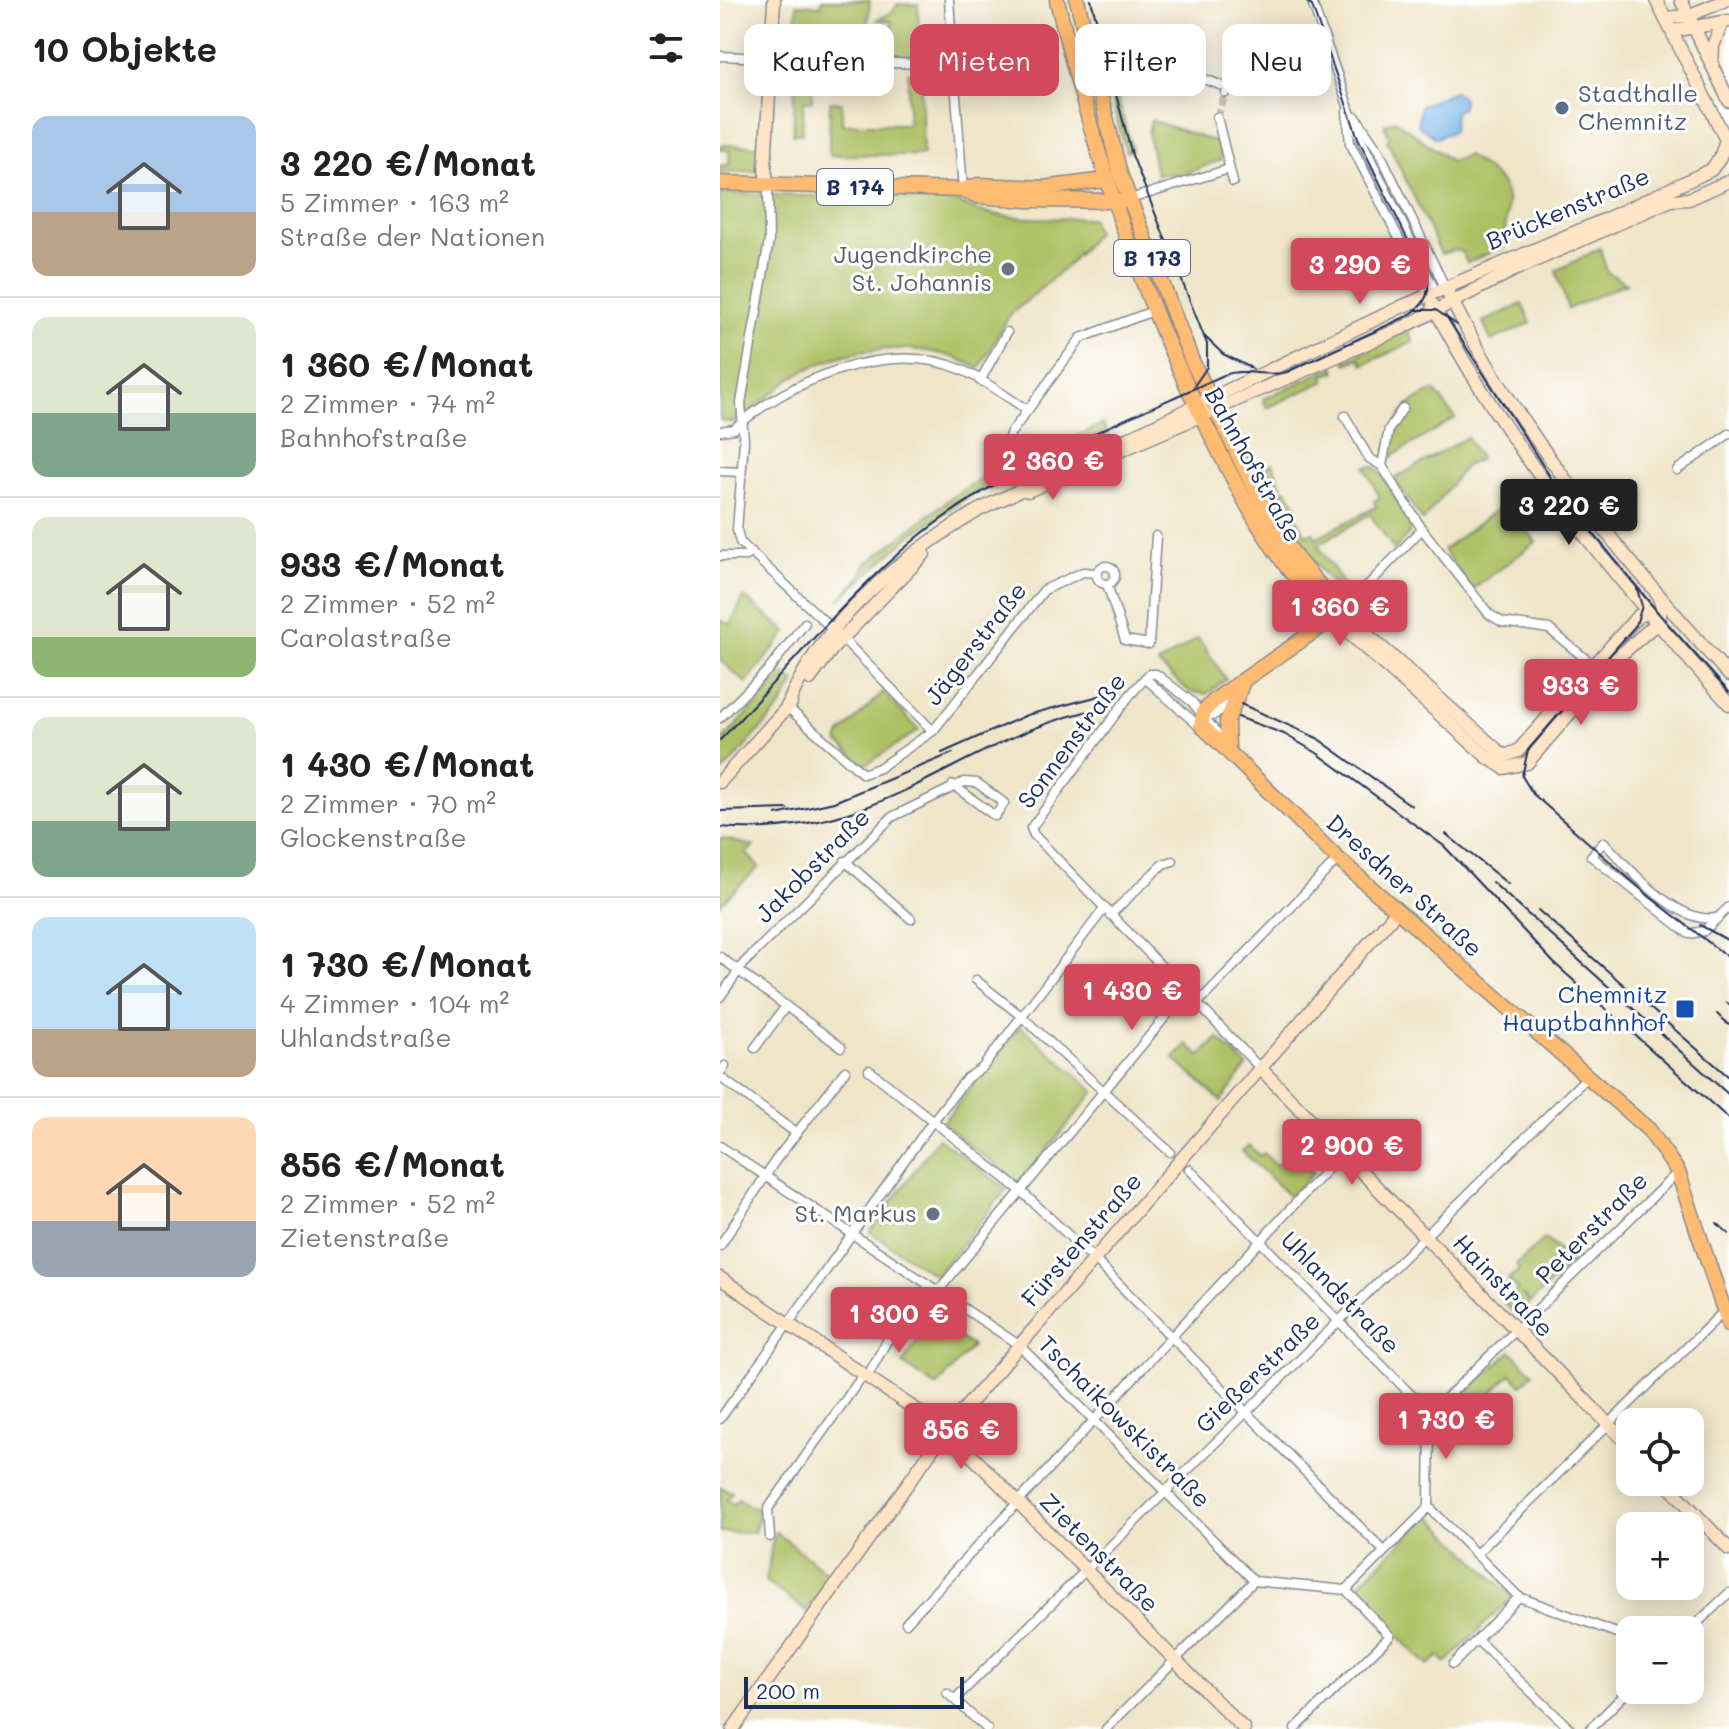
<!DOCTYPE html>
<html lang="de">
<head>
<meta charset="utf-8">
<style>
  :root { --surface:#fff; --page:#f6f6f6; --text:#222; --muted:#767676; --line:#e0e0e0; --accent:#d1495b }
  body { margin:0; font-family:Mali,sans-serif; background:var(--page); color:var(--text); height:100vh; display:flex; flex-direction:column; font-size:30px; white-space:nowrap }
  * { box-sizing:border-box; margin:0 }
  p { font-size:26px; color:var(--muted) }
  .icon { flex:none; width:44px; height:44px; fill:none; stroke:currentColor; stroke-width:2; stroke-linecap:round; stroke-linejoin:round }
  .map { position:relative; flex:1; overflow:hidden }
  .side { display:flex; flex-direction:column; background:var(--surface); width:720px }
  .side>* { flex:none }
  .banner { position:absolute; left:24px; top:24px; width:760px; height:72px; display:flex; gap:16px }
  .buttons { position:absolute; left:896px; top:1408px; display:grid; gap:16px }
  .buttons a { display:grid; place-items:center; width:88px; height:88px; border-radius:16px; background:var(--surface); box-shadow:0 4px 20px #0003; font-size:40px }
  .scale { position:absolute; left:24px; bottom:20px; width:220px; box-sizing:border-box; padding-left:8px; border:4px solid #1b2f5e; border-top:0; font-size:22px; line-height:28px; white-space:nowrap; color:#1b2f5e; -webkit-text-stroke:6px #fff; paint-order:stroke }
  .price { position:absolute; translate:-50% -68px; padding:0 18px; border-radius:8px; background:var(--accent); color:#fff; font-size:26px; line-height:52px; filter:drop-shadow(0 2px 4px #0008) }
  .price::after { content:''; position:absolute; left:50%; top:48px; width:24px; height:18px; margin-left:-12px; background:inherit; clip-path:polygon(0 0,100% 0,50% 100%) }
  .price.current { background:#222; color:#fff }
  ul { padding:0; list-style:none }
  li { display:flex; align-items:center; gap:24px; height:200px; padding:0 32px }
  li+li { border-top:2px solid var(--line) }
  li span { display:grid; place-items:center; flex:none; width:224px; height:160px; border-radius:16px; color:#555 }
  li>.icon { margin-inline-start:auto }
  span .icon { width:96px; height:96px; fill:#fffc; stroke-width:1 }
  li b { font-size:34px }
  h2 { display:flex; justify-content:space-between; align-items:center; height:96px; padding:0 32px; font-size:34px }
  .tag { padding:0 28px; border-radius:16px; background:var(--surface); box-shadow:0 4px 20px #0003; font-size:28px; line-height:72px }
  .tag.current { background:var(--accent); color:#fff }
  main { display:flex; flex:1; min-height:0 }
  .map>svg:first-child { display:block }
  .green { fill:#aec063; stroke:#647860; stroke-width:2 }
  .water { fill:#76b3e8; stroke:#4871a3; stroke-width:2 }
  .lines { fill:none; stroke-linecap:round; stroke-linejoin:round }
  .street-tunnel { stroke:#c5c1b3; stroke-width:8; stroke-dasharray:8 4; stroke-linecap:butt }
  .street-casing { stroke:#858a93; stroke-width:11 }
  .secondary-casing { stroke:#858a93; stroke-width:15 }
  .primary-casing { stroke:#858a93; stroke-width:17 }
  .street { stroke:#fff; stroke-width:8 }
  .secondary { stroke:#ffe4c6; stroke-width:12 }
  .primary { stroke:#ffbb71; stroke-width:14 }
  .tram { stroke:#1b2f5e; stroke-width:2 }
  .rail { stroke:#1b2f5e; stroke-width:2 }
  .service-dot { fill:#5c6f8a; stroke:#fff; stroke-width:3 }
  .worship-dot { fill:#6b7280; stroke:#fff; stroke-width:3 }
  .transit-dot { fill:#1a4fb4; stroke:#fff; stroke-width:3 }
  .labels { text-anchor:middle; stroke-width:6; stroke-linejoin:round; paint-order:stroke }
  .shield { fill:#fff; stroke:#5f6d8e; stroke-width:2 }
  .shield-label { font-size:22px; font-weight:bold; fill:#1b2f5e }
  .service-label { font-size:24px; fill:#4e5e75; stroke:#fff; text-anchor:start }
  .street-label { font-size:24px; fill:#1b2f5e; stroke:#fff }
  .worship-label { font-size:24px; fill:#5b616d; stroke:#fff; text-anchor:end }
  .transit-label { font-size:24px; fill:#164399; stroke:#fff; text-anchor:end }
</style>
</head>
<body>
<main>
<section class="side">
<h2>10 Objekte<svg class="icon" aria-label="filters" viewBox="0 0 24 24"><path d="M4 7h16M4 17h16"/><circle cx="9" cy="7" r="2"/><circle cx="15" cy="17" r="2"/></svg></h2>
<ul>
<li><span style="background:linear-gradient(#a9c7e8 60%,#b9a48a 0)"><svg class="icon" aria-label="home" viewBox="0 0 24 24"><path d="M3 11l9-7 9 7M6 9v11h12V9"/></svg></span><div><b>3 220 €/Monat</b><p>5 Zimmer · 163 m²</p><p>Straße der Nationen</p></div></li>
<li><span style="background:linear-gradient(#dfe7d0 60%,#7fa58c 0)"><svg class="icon" aria-label="home" viewBox="0 0 24 24"><path d="M3 11l9-7 9 7M6 9v11h12V9"/></svg></span><div><b>1 360 €/Monat</b><p>2 Zimmer · 74 m²</p><p>Bahnhofstraße</p></div></li>
<li><span style="background:linear-gradient(#dfe7d0 75%,#8fb573 0)"><svg class="icon" aria-label="home" viewBox="0 0 24 24"><path d="M3 11l9-7 9 7M6 9v11h12V9"/></svg></span><div><b>933 €/Monat</b><p>2 Zimmer · 52 m²</p><p>Carolastraße</p></div></li>
<li><span style="background:linear-gradient(#dfe7d0 65%,#7fa58c 0)"><svg class="icon" aria-label="home" viewBox="0 0 24 24"><path d="M3 11l9-7 9 7M6 9v11h12V9"/></svg></span><div><b>1 430 €/Monat</b><p>2 Zimmer · 70 m²</p><p>Glockenstraße</p></div></li>
<li><span style="background:linear-gradient(#bfe0f5 70%,#b9a48a 0)"><svg class="icon" aria-label="home" viewBox="0 0 24 24"><path d="M3 11l9-7 9 7M6 9v11h12V9"/></svg></span><div><b>1 730 €/Monat</b><p>4 Zimmer · 104 m²</p><p>Uhlandstraße</p></div></li>
<li><span style="background:linear-gradient(#ffd9b3 65%,#9aa5b1 0)"><svg class="icon" aria-label="home" viewBox="0 0 24 24"><path d="M3 11l9-7 9 7M6 9v11h12V9"/></svg></span><div><b>856 €/Monat</b><p>2 Zimmer · 52 m²</p><p>Zietenstraße</p></div></li>
</ul>
</section>
<div class="map">
<svg width="1009" height="1729" viewBox="0 0 1009 1729">
  <rect width="100%" height="100%" fill="#fff"/>
  <filter id="ink" filterUnits="userSpaceOnUse"><feTurbulence type="fractalNoise" baseFrequency=".0125" numOctaves="2"/><feDisplacementMap in="SourceGraphic" scale="16" xChannelSelector="R" yChannelSelector="G"/><feConvolveMatrix kernelMatrix="1 2 1 2 8 2 1 2 1" color-interpolation-filters="sRGB"/></filter>
  <filter id="wash" filterUnits="userSpaceOnUse"><feTurbulence type="fractalNoise" baseFrequency=".006" numOctaves="4" result="noise"/><feDisplacementMap in="SourceGraphic" scale="32" xChannelSelector="R" yChannelSelector="G"/><feGaussianBlur stdDeviation="1.8" result="paint"/><feColorMatrix in="noise" values="0 0 0 0 0 0 0 0 0 0 0 0 0 0 0 0 0 1.4 0 .05"/><feComposite in="paint" operator="in"/></filter>
  <g filter="url(#wash)">
    <rect width="100%" height="100%" fill="#efe5c8"/>
    <g class="green">
      <path d="M102,0h48l-5,58 -70,-4 2,-50 24,2z"/>
      <path d="M178,4l20,1 2,51 -30,2 2,-37 -16,-1 15,-7z"/>
      <path d="M377,26l35,124 -6,2 -35,-125z"/>
      <path d="M76,65l18,2 -2,34h-8l-2,33h-9z"/>
      <path d="M188,72l13,1 2,82h-94l1,-53 12,1v21h66z"/>
      <path d="M431,120l67,23 3,17 -37,14h-28l-8,-42z"/>
      <path d="M675,120l56,41 16,-6c49,34 42,35 36,92l-36,16 -5,-11 -8,-2 -13,4 -54,-114 3,-2 -6,-13z"/>
      <path d="M0,145l39,1 -1,25 -38,1v-7h9l1,-14 -10,-2z"/>
      <path d="M0,193l235,8c40,22 91,17 136,17l5,15 -28,32 -59,51 -30,53c-54,-31 -136,-25 -188,10 -20,14 -37,33 -59,44l-12,-3z"/>
      <path d="M880,248l7,24 19,11 -58,26 -12,-38z"/>
      <path d="M802,304l9,19 -40,18 -8,-19z"/>
      <path d="M688,331l5,11 -50,23 -3,-7 -13,6 -2,-4z"/>
      <path d="M614,366l2,5 -13,5 2,5 -58,27 -4,-9z"/>
      <path d="M715,391l20,27 -71,43c6,-32 18,-59 51,-70z"/>
      <path d="M383,424l5,11 -79,34 -3,-8z"/>
      <path d="M747,437l13,22 -15,7 -42,55 -29,-42z"/>
      <path d="M553,463l10,28 4,-2 9,16 -4,2 14,28 7,-3 3,6 60,-31 -2,-6 6,-3 -15,-31 9,-1 5,5 32,55 -2,8 -15,16 -24,-36 -52,31 32,49 13,-8 -14,11c-36,-25 -69,-87 -89,-125z"/>
      <path d="M287,471l-97,65 -71,64 21,-22 6,-14 86,-67 40,-25z"/>
      <path d="M787,502l29,40 -64,48 -29,-40z"/>
      <path d="M24,597l43,35 -41,51 -26,-23v-40l10,5z"/>
      <path d="M478,638l28,41 -19,15 -17,-2 -32,-28z"/>
      <path d="M65,674l10,8 -15,26 -60,67v-32z"/>
      <path d="M163,692l36,38 -54,35 -27,-23 3,-8z"/>
      <path d="M0,838l34,8 -8,7 13,14 -39,37z"/>
      <path d="M300,1026l75,65 -76,93 -77,-61z"/>
      <path d="M498,1038l29,28 -26,35 -47,-42 13,-15 13,12z"/>
      <path d="M218,1138l69,51 -71,87 -66,-44z"/>
      <path d="M529,1145l11,11 4,-3 12,13 14,-11 24,17 -24,25 -48,-46z"/>
      <path d="M825,1238l27,24 -41,40 -10,-8 9,9 -14,12 -12,-12 14,-13 -10,-11 11,-9 -3,-5z"/>
      <path d="M193,1308l59,38 -35,41 -34,-23 20,-33 -17,-12z"/>
      <path d="M791,1351l22,22 -11,12 -11,-11 -52,50 -12,-13z"/>
      <path d="M0,1487l12,5 -5,8 7,4 4,-5 22,12 -6,22 -34,-1z"/>
      <path d="M709,1514l83,83 -66,66 -7,-7 -11,10 -75,-76z"/>
      <path d="M56,1532l55,44 -25,35 -41,-30c7,-16 3,-36 11,-49z"/>
    </g>
    <path class="water" d="M734,91l9,7 -1,10 -7,4 -2,19 -17,7 -18,-13 2,-19z"/>
  </g>
  <g filter="url(#ink)">
    <g class="lines">
      <path class="street-tunnel" d="M497,117l9,-24"/>
      <g class="street-casing">
        <g id="street">
          <path d="M229,0l14,190"/>
          <path d="M592,2l44,127 77,157"/>
          <path d="M0,56l198,8"/>
          <path d="M235,67h97"/>
          <path d="M453,74l13,-2 42,16 -2,5"/>
          <path d="M627,112l3,31 78,152"/>
          <path d="M497,117l16,65"/>
          <path d="M636,117l23,34 66,136"/>
          <path d="M48,185l1,56 -28,162 3,38 -7,89 3,12 102,96 91,93"/>
          <path d="M410,199l99,-30"/>
          <path d="M260,381l27,-49"/>
          <path d="M683,408l-14,21 -7,37 40,63 67,85 13,8 47,7 48,39"/>
          <path d="M625,416l24,42 13,8"/>
          <path d="M0,431l14,-2c54,-49 154,-90 226,-60 23,10 46,28 68,41"/>
          <path d="M957,470l52,-36"/>
          <path d="M0,471l20,1"/>
          <path d="M304,492l-18,-39 4,-19 71,-96 72,-27"/>
          <path d="M0,556h26l6,-4"/>
          <circle cx="386" cy="575" r="9"/>
          <path d="M387,584l18,56 24,4 7,-108"/>
          <path d="M622,612l80,-83"/>
          <path d="M425,678l56,50"/>
          <path d="M67,707l76,67 16,-6 54,-37 111,-141 39,-18 15,1"/>
          <path d="M481,716l13,-1 17,-13"/>
          <path d="M0,718l50,-50 35,-45"/>
          <path d="M501,738l-29,-36 -36,-28h-7l-19,21 -99,133 3,7 226,233"/>
          <path d="M125,861l66,58"/>
          <path d="M390,915l53,-51 10,-3"/>
          <path d="M996,918c-38,7 -88,-50 -112,-76l-13,14 98,78 15,-3 25,-24"/>
          <path d="M0,957l121,90"/>
          <path d="M256,980l45,36 149,136"/>
          <path d="M0,997l24,-34 148,-146 72,-35 13,1 27,20 -9,13 -42,-31"/>
          <path d="M477,1004l141,-145"/>
          <path d="M35,1048l31,-42"/>
          <path d="M149,1070l152,121 73,68 290,292"/>
          <path d="M0,1073l5,-7"/>
          <path d="M0,1077l76,56"/>
          <path d="M0,1146l299,199 235,236 92,9"/>
          <path d="M469,1169l241,245 -1,93"/>
          <path d="M0,1246l55,-85 70,-90"/>
          <path d="M218,1291l248,-299"/>
          <path d="M147,1377l32,-58"/>
          <path d="M710,1414l248,-242"/>
          <path d="M0,1419l212,-297 35,-44 15,-10 122,-159"/>
          <path d="M709,1507l90,90"/>
          <path d="M50,1537l-2,-28 95,-134"/>
          <path d="M756,1554l248,-243"/>
          <path d="M626,1590l83,-83"/>
          <path d="M799,1597l111,41"/>
          <path d="M186,1623l437,-471"/>
          <path d="M970,1630l39,-37"/>
          <path d="M757,1640l93,89"/>
          <path d="M733,1664l66,-67"/>
          <path d="M227,1693l40,36"/>
          <path d="M236,1698l632,-622"/>
          <path d="M386,1729l148,-148"/>
          <path d="M575,1729l95,-93 -44,-46"/>
          <path d="M870,1729l40,-40"/>
        </g>
      </g>
      <g class="secondary-casing">
        <g id="secondary">
          <path d="M961,0l48,101"/>
          <path d="M945,18l23,-2 38,-16"/>
          <path d="M952,31l57,-10"/>
          <path d="M992,66l1,-20 8,-21"/>
          <path d="M48,185l-3,-16 9,-169"/>
          <path d="M728,293c71,142 175,264 281,382"/>
          <path d="M713,305c77,148 184,275 296,399"/>
          <path d="M308,491l376,-164 108,-56 159,-71 18,-1 40,-18"/>
          <path d="M622,612l162,144 14,-5 120,-135 13,-4"/>
          <path d="M613,619l154,138 17,11 23,-5 90,-105 40,-35 5,-16 -3,-9"/>
          <path d="M90,679l22,-30 92,-95"/>
          <path d="M67,707c34,-86 114,-150 192,-197l422,-203 203,-87 107,-50 9,-12 6,-18 -70,-140"/>
          <path d="M0,782l71,-79"/>
          <path d="M540,1068l370,378"/>
          <path d="M0,1278l226,152 298,299"/>
          <path d="M945,1482l64,67"/>
          <path d="M13,1729l213,-299 451,-519"/>
        </g>
      </g>
      <g class="primary-casing">
        <g id="primary">
          <path d="M337,0c36,149 83,296 153,433 34,69 66,132 123,186"/>
          <path d="M357,0l43,174 72,187 72,147 33,51 45,53 -126,87 -12,12 -3,14 137,134 311,271 29,42 51,153"/>
          <path d="M0,183l243,7 15,6 49,4 95,1"/>
          <path d="M243,190l15,-5 65,3 63,-8"/>
          <path d="M508,748l-1,-27 15,-37"/>
        </g>
      </g>
      <use href="#street" class="street"/>
      <use href="#secondary" class="secondary"/>
      <use href="#primary" class="primary"/>
      <g class="tram">
        <path d="M371,0l41,155 75,189v23l-13,19"/>
        <path d="M585,0l7,6 46,132 68,139"/>
        <path d="M695,310h21l21,15"/>
        <path d="M728,319l114,176 98,120 69,77"/>
        <path d="M484,336l19,18 30,15"/>
        <path d="M917,589l5,17 -6,19 -108,125 -6,26 11,18 117,103 79,61"/>
        <path d="M0,740c66,-68 125,-144 199,-204 89,-71 202,-114 305,-161 21,-8 41,3 63,-3l118,-55c22,-11 28,-27 20,-51"/>
        <path d="M980,925l29,16"/>
      </g>
      <g class="rail">
        <path d="M521,704l76,34 95,68"/>
        <path d="M518,717l46,17 33,19 127,93 110,117 175,156"/>
        <path d="M222,753l85,-38 76,-20"/>
        <path d="M0,811l68,-2"/>
        <path d="M56,815l58,-13 119,-49"/>
        <path d="M0,827c46,4 94,-2 138,-17 85,-30 156,-87 247,-102"/>
        <path d="M726,834l62,50"/>
        <path d="M772,882l237,213"/>
        <path d="M818,910l191,167"/>
        <path d="M1007,1003l2,1"/>
        <path d="M997,1014l12,11"/>
        <path d="M997,1223l12,11"/>
      </g>
    </g>
  </g>
  <circle class="service-dot" cx="842" cy="108" r="8"/>
  <g class="worship-dot">
    <circle cx="288" cy="269" r="8"/>
    <circle cx="213" cy="1214" r="8"/>
  </g>
  <rect class="transit-dot" x="955" y="999" width="20" height="20" rx="4"/>
  <g class="labels">
    <g class="shield">
      <rect x="97" y="169" width="76" height="36" rx="6"/>
      <rect x="394" y="240" width="76" height="36" rx="6"/>
    </g>
    <g class="shield-label">
      <text x="135" y="195">B 174</text>
      <text x="432" y="266">B 173</text>
    </g>
    <g class="service-label">
      <text x="858" y="102">Stadthalle<tspan x="858" dy="28">Chemnitz</tspan></text>
    </g>
    <g class="street-label">
      <text transform="translate(848 209) rotate(-23)" y="8">Brückenstraße</text>
      <text transform="translate(533 465) rotate(61)" y="8">Bahnhofstraße</text>
      <text transform="translate(256 644) rotate(-52)" y="8">Jägerstraße</text>
      <text transform="translate(352 741) rotate(-53)" y="8">Sonnenstraße</text>
      <text transform="translate(93 866) rotate(-45)" y="8">Jakobstraße</text>
      <text transform="translate(684 886) rotate(42)" y="8">Dresdner Straße</text>
      <text transform="translate(872 1228) rotate(-45)" y="8">Peterstraße</text>
      <text transform="translate(362 1240) rotate(-49)" y="8">Fürstenstraße</text>
      <text transform="translate(783 1286) rotate(46)" y="8">Hainstraße</text>
      <text transform="translate(620 1293) rotate(46)" y="8">Uhlandstraße</text>
      <text transform="translate(538 1373) rotate(-44)" y="8">Gießerstraße</text>
      <text transform="translate(404 1422) rotate(45)" y="8">Tschaikowskistraße</text>
      <text transform="translate(379 1553) rotate(45)" y="8">Zietenstraße</text>
    </g>
    <g class="worship-label">
      <text x="272" y="263">Jugendkirche<tspan x="272" dy="28">St. Johannis</tspan></text>
      <text x="197" y="1222">St. Markus</text>
    </g>
    <g class="transit-label">
      <text x="947" y="1003">Chemnitz<tspan x="947" dy="28">Hauptbahnhof</tspan></text>
    </g>
  </g>
</svg>
<div class="buttons">
<a><svg class="icon" aria-label="locate" viewBox="0 0 24 24"><circle cx="12" cy="12" r="6"/><path d="M12 2v4M12 18v4M2 12h4M18 12h4"/></svg></a>
<a>+</a>
<a>−</a>
</div>
<div class="scale">200 m</div>
<b class="price" style="left:640px;top:306px">3 290 €</b>
<b class="price" style="left:333px;top:502px">2 360 €</b>
<b class="price current" style="left:849px;top:547px">3 220 €</b>
<b class="price" style="left:620px;top:648px">1 360 €</b>
<b class="price" style="left:861px;top:727px">933 €</b>
<b class="price" style="left:412px;top:1032px">1 430 €</b>
<b class="price" style="left:632px;top:1187px">2 900 €</b>
<b class="price" style="left:179px;top:1355px">1 300 €</b>
<b class="price" style="left:726px;top:1461px">1 730 €</b>
<b class="price" style="left:241px;top:1471px">856 €</b>
<div class="banner">
<a class="tag">Kaufen</a>
<a class="tag current">Mieten</a>
<a class="tag">Filter</a>
<a class="tag">Neu</a>
</div>
</div>
</main>
</body>
</html>
